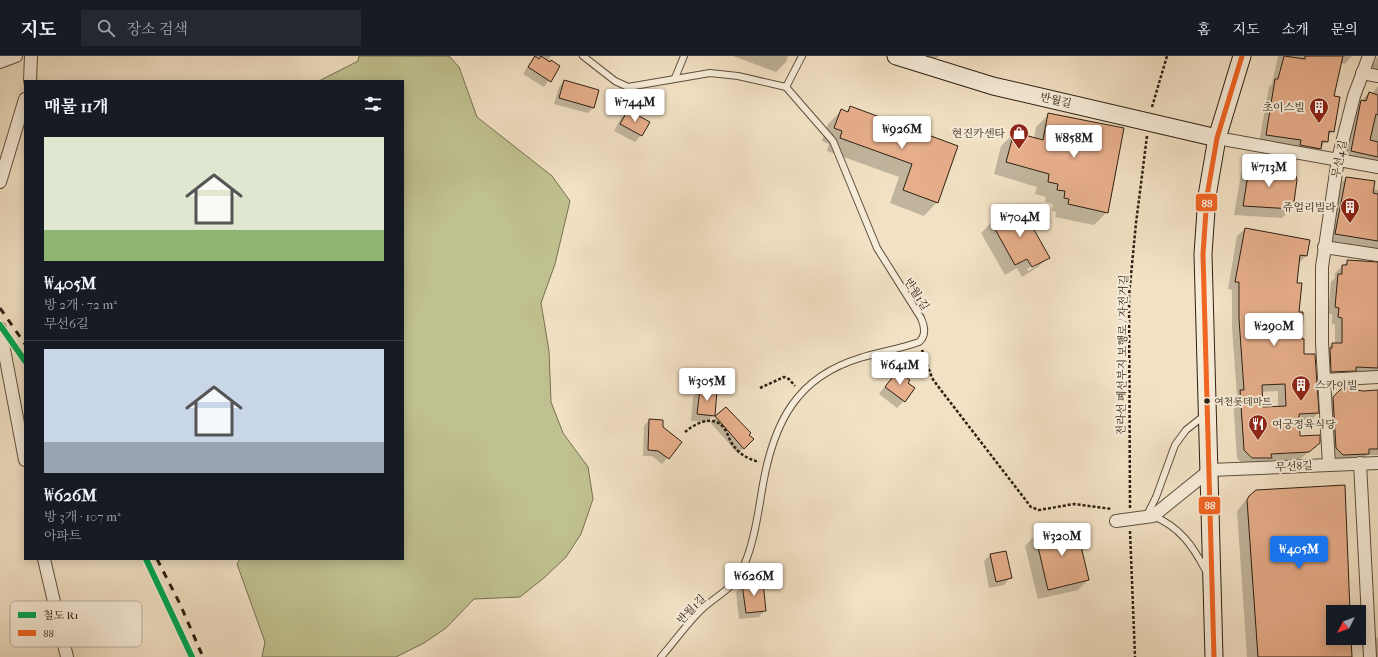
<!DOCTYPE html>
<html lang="ko">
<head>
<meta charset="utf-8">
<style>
  :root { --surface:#171b24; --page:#242831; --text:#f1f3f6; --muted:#9ea1a6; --line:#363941; --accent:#1a73e8 }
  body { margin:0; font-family:"IM FELL French Canon","Noto Serif KR",serif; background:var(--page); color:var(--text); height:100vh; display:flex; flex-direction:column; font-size:15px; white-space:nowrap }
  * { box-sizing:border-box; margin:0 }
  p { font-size:13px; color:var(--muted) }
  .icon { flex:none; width:22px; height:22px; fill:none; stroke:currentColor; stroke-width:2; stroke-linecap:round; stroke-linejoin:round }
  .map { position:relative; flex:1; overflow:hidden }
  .sheet { position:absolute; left:24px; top:24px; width:380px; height:480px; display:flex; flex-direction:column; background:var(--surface); border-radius:0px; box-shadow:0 2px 10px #0003 }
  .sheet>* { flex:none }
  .needle { width:26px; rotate:228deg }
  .fabs { position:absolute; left:1326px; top:549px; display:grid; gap:8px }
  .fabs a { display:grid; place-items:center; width:40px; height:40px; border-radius:0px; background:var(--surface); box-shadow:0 2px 10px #0003; font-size:20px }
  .price { position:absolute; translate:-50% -34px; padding:0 9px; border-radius:4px; background:#fff; color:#222; font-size:13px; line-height:26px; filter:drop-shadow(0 1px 2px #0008) }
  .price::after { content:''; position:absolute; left:50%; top:24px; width:12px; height:9px; margin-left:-6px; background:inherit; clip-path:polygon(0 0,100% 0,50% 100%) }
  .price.active { background:var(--accent); color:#fff }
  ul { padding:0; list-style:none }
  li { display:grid; align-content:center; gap:8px; height:212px; padding:0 20px }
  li+li { border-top:1px solid var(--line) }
  li span { display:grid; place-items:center; height:124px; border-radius:0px; color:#555 }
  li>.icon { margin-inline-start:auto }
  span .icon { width:72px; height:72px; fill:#fffc; stroke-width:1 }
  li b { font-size:17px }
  h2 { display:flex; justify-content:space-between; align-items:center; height:48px; padding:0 20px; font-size:17px }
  header { display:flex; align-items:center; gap:24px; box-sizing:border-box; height:56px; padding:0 20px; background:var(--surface); border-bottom:1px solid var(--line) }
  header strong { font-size:19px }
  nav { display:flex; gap:22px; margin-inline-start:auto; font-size:14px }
  .search { width:280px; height:36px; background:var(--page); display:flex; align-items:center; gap:10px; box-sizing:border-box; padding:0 14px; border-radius:0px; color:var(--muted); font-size:15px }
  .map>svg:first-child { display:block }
  .green { fill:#c0c190; stroke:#767051 }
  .shadow { fill:#0003; fill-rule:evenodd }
  .building { fill:#e7ae8b; stroke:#2d2012; fill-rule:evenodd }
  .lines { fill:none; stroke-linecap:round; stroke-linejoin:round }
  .lane-casing { stroke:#5e503e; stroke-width:8 }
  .street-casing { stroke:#5e503e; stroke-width:14 }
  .secondary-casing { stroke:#2d2012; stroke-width:19 }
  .path { stroke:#2d2012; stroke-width:2.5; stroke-dasharray:3 2; stroke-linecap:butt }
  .lane { stroke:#f7ecd9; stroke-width:6 }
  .street { stroke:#f7ecd9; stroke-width:12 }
  .secondary { stroke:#f7ecd9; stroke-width:17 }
  .rail { stroke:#2d2012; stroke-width:3; stroke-dasharray:7 7; stroke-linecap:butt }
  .bus-1-casing { stroke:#f7ecd9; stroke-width:8 }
  .bus-1 { stroke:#f26522; stroke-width:5 }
  .rail-1-casing { stroke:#f7ecd9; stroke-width:9 }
  .rail-1 { stroke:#00a651; stroke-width:6 }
  .bus-dot { fill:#2d2012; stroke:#f7ecd9; stroke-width:1.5 }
  .labels { text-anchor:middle; stroke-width:4; stroke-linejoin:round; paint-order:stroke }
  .bus-label { font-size:10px; fill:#2d2012; stroke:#f7ecd9; text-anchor:start }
  .street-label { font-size:11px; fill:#2d2012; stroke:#f7ecd9 }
  .poi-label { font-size:11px; fill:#2d2012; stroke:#f7ecd9; text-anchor:end }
  .key { fill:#f7ecd9; stroke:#baaf9d; stroke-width:1 }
  .key-label { font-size:11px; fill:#2d2012 }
  .line-badge { stroke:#f7ecd9; stroke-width:1.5 }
  .badge-label { font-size:11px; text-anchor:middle; font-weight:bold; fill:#fff }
</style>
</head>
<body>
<header>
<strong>지도</strong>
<div class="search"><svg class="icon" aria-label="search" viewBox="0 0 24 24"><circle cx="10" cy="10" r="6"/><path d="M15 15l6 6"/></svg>장소 검색</div>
<nav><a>홈</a><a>지도</a><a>소개</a><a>문의</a></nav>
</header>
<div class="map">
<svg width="1378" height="601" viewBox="0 0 1378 601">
  <rect width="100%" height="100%" fill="#f2e1c4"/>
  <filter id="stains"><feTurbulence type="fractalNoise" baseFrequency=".005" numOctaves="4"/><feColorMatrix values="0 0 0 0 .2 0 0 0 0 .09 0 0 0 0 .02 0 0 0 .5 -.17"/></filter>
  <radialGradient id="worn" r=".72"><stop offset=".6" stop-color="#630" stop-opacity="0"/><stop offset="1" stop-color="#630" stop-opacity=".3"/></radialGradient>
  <path class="green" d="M359,0h90l10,11 18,50 75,59 18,25 -15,63 -14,39 8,48 2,51 12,31 25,34 5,32 -12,35 -15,23 -21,20 -25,20 -46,2 -28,29 -22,15 -28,14h-134l3,-15 -28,-78 3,-5h163v-478h-84l39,-20z"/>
  <g class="shadow">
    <path d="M534,0h17l-3,4 11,6 -15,21 -21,-13z"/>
    <path d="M733,0h55l-2,6 -10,10z"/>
    <path d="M928,0h11l-3,3z"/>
    <path d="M1278,0h74l-7,8 -4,-1 -8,34v34l-6,6v4l-15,15 -53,-14 10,-55 3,-3z"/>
    <path d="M1378,1v24l-5,-5 -1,-9z"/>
    <path d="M564,25l30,26 -6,6 -34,-9 5,-17z"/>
    <path d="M1378,30v80l-33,-8 9,-50 15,-15 3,1z"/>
    <path d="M851,51l106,39 -20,56 -13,14 -34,-13 9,-26 -72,-26 2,-7 -7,-3 6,-17 13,-13 5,1z"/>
    <path d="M628,55l13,24 -6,7 -21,-11 7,-13z"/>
    <path d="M1049,58l58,98 -13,13 -39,-8 1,-5 -4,-1 1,-7 -8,-2 1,-5 -11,-3 2,-7 -43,-13 7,-28 13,-13 20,6 2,-12z"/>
    <path d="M1251,107l28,14 13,31 -10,10 -48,-3 7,-42z"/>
    <path d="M1346,122l32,12v67l-11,-3v-7l-38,-6 10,-56z"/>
    <path d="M1020,151l28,50 -10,10 -16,10 -5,-9 -12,7 -24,-42 10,-10zM1038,207v2l-10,6 -1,-2z"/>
    <path d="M1245,173l61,27 -7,7 -3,21 2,28 6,43h10l4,58 -8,8h-12l1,16 12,13 -11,9 -33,2 -4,4h-19l-7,-7 -4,-59 4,-4 -5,-68v-37l-4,-1 9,-53zM1278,335v17h-16l-1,-16z"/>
    <path d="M1348,205l30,2v108l-4,3 -50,5 1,-28 7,-7h3v-20h-3v-10h-4l3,-32 4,-4v-5z"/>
    <path d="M897,316l7,29 -7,7 -18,-14z"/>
    <path d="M1344,331l19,5 15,-1v64h-11l-5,5 -26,1 -7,-6 -3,-50z"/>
    <path d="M700,334l14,25 -7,7 -16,-1 2,-24z"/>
    <path d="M716,361l32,18 5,4 -15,15 -28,-32z"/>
    <path d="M649,364l13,7 18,16 -18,21 -10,-8h-9l1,-30z"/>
    <path d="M1251,438l98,118h-16v26h17l1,19h-104l-10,-146z"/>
    <path d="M1076,470l12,54 -10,10 -40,9 -13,-53 10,-11z"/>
    <path d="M990,499l20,23 -6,7 -15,3 -5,-27z"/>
    <path d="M743,529l22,25 -6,7 -20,2 -3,-27z"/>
    <path d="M1378,581v20h-5v-15z"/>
  </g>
  <g class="building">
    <path d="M535,0l4,3 2,-3 9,6 1,-2 9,6 -9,16 -23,-15z"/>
    <path d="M1284,0l21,3v-3h38l-9,40 6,1 -6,35 -5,-1 -1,11 -6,-1 -1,8 -21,-4 1,-5 -35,-5 9,-56h3z"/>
    <path d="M564,24l35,10 -5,18 -35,-10z"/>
    <path d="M1369,36l9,3v20l-2,-1 -6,26 8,2v15l-27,-6 10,-51 5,1z"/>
    <path d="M850,50l108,40 -20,57 -35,-13 9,-26 -72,-26 2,-7 -8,-3 7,-19 7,3z"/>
    <path d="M628,54l22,12 -8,14 -22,-12z"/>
    <path d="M1048,57l76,15 -16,85 -40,-9 1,-5 -5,-1 1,-7 -8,-1 1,-6 -10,-2 1,-8 -43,-12 8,-30 29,8z"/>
    <path d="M1250,106l32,5 -2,9 13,-1 3,1 1,4 -4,29 -50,-3z"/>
    <path d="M1346,121l29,4 -2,12 5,1v47l-43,-7z"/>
    <path d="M1020,149l30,53 -18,9 -5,-8 -12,6 -24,-43z"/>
    <path d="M1245,172l65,12 -3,16 -7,-1 -3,28h5l-3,29h4l-1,27h2v15h11l4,59 -20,1 1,22 20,-1v8l-11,9 -38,2 1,4h-20l-8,-8 -4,-60h4l-5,-71v-37h-4zM1285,328l1,22 -23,1 -1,-22z"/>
    <path d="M1347,204l31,2v106l-22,-1v4l-25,1 -1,-24h2v-5h10v-25l-4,-1 1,-9 -4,-1 3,-33h4v-9h5z"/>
    <path d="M897,315l13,9 -2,3 7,5 -10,14 -20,-15z"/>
    <path d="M1344,330h12l1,4 6,1 15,-1v59h-9v5l-26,1 -7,-7 -3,-51z"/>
    <path d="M700,333l17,1 -2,26 -18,-2z"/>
    <path d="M726,351l25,26 -2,2 5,4 -10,10 -29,-33z"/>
    <path d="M649,363l14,1v7l19,15 -13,17 -11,-8 -10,-1z"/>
    <path d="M1345,429l5,127h-17v26h18l1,19h-94l-11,-157 2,-4 7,-6z"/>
    <path d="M1076,469l13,55 -41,10 -13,-56z"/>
    <path d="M1006,495l6,27 -16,4 -6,-28z"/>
    <path d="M763,526l3,29 -20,2 -4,-29z"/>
  </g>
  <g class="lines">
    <g class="lane-casing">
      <g id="lane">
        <path d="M583,0l32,25 13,6 82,-14 28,3 48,11 47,54 44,107 44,70c4,9 5,18 -2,24 -19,7 -40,10 -59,16 -63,19 -86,64 -97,126 -5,29 -9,63 -23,90 -9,16 -27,24 -40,37 -14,14 -26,31 -39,46"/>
        <path d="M675,22l9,-22"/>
        <path d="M786,31l16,-31"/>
        <path d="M1153,460c27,11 40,30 53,55"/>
        <path d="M1146,461l10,-20 19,-52 11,-15 19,-15"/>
      </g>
    </g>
    <g class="street-casing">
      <g id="street">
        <path d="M0,6l16,-6"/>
        <path d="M1362,17l16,3"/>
        <path d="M30,25l1,-25"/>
        <path d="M1217,82l161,29"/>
        <path d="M0,126l25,-83"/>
        <path d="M1324,191l54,8"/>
        <path d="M0,272l25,132"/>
        <path d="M1324,324l54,-3"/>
        <path d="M1360,407l10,194"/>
        <path d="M1329,409l-7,-122v-76l16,-108 16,-63 15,-40"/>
        <path d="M1116,465l37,-5 57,-46 168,-7"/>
        <path d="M44,503l23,98"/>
      </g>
    </g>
    <g class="secondary-casing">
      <g id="secondary">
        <path d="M896,0l97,30 224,52"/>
        <path d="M1214,601l-11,-403 4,-58 10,-58 25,-82"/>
      </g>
    </g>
    <g class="path">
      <path d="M1152,51l15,-51"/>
      <path d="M922,294l10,28 5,7 94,122 8,3 35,-6 38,5"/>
      <path d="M760,332l24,-11 5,2 6,7"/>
      <path d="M685,376c11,-9 28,-18 39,-4 4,5 5,12 9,17 6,9 15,14 26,17"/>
      <path d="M1130,452l-1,-212 7,-73 11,-87"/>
      <path d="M1130,475l5,126"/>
    </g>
    <use href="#lane" class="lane"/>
    <use href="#street" class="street"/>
    <use href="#secondary" class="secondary"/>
    <g class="rail">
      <path d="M0,252l25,36"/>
      <path d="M157,503l23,45 23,53"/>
    </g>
    <g class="bus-1-casing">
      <path id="bus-1" d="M1214,601l-11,-403 4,-58 10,-58 25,-82"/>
    </g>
    <use href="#bus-1" class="bus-1"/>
    <g class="rail-1-casing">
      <g id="rail-1">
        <path d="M0,269l25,36"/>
        <path d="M146,503l46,98"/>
      </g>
    </g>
    <use href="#rail-1" class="rail-1"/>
  </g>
  <defs>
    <g id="building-pin" transform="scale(1)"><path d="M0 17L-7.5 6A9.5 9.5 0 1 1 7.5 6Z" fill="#8f2418" stroke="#f7ecd9"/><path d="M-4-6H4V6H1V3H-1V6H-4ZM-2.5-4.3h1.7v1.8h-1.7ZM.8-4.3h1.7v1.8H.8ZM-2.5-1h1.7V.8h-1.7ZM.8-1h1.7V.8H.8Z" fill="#fff"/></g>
    <g id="shop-pin" transform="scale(1)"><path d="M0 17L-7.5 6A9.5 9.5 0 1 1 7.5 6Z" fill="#8f2418" stroke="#f7ecd9"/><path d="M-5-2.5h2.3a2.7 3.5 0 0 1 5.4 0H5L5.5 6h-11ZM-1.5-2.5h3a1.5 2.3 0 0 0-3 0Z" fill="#fff"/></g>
    <g id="restaurant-pin" transform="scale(1)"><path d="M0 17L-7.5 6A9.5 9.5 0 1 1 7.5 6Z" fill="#8f2418" stroke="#f7ecd9"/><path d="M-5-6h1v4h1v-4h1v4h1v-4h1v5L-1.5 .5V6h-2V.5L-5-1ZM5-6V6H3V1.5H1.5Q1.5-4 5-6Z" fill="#fff"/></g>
  </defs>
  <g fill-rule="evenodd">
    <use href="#building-pin" x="1319" y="51"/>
    <use href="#shop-pin" x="1019" y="77"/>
    <use href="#building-pin" x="1350" y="151"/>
    <use href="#building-pin" x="1301" y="329"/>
    <use href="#restaurant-pin" x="1258" y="368"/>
  </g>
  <circle class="bus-dot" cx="1207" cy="345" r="3.5"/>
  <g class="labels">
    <g class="bus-label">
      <text x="1214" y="349">여천롯데마트</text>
    </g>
    <g class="street-label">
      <text transform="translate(1056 44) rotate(13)" y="4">반월길</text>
      <text transform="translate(1339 103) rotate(-79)" y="4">무선4길</text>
      <text transform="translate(917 238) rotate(57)" y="4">반월1길</text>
      <text transform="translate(1122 299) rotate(-89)" y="4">전라선 폐선부지 보행로 / 자전거길</text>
      <text transform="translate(1294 410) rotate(-3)" y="4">무선8길</text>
      <text transform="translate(691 553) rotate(-46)" y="4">반월1길</text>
    </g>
    <g class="poi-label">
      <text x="1305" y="55">초이스빌</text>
      <text x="1005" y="81">현진카센타</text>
      <text x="1336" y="155">쥬얼리빌라</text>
      <text x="1315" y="333" text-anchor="start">스카이빌</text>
      <text x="1272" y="372" text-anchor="start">여궁정육식당</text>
    </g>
  </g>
  <rect x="10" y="545" width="132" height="46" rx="6" class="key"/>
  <rect x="18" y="556" width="18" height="6" fill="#00a651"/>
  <rect x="18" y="574" width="18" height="6" fill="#f26522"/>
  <g class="key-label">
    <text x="43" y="563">철도 R1</text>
    <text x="43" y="581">88</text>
  </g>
  <g class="line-badge">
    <rect x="1195" y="137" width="23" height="19" rx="4" fill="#f26522"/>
    <rect x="1198" y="440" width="23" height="19" rx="4" fill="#f26522"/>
  </g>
  <g class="badge-label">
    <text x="1207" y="151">88</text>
    <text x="1210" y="453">88</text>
  </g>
  <rect width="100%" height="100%" filter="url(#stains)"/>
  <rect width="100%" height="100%" fill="url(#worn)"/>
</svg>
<div class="fabs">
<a><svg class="needle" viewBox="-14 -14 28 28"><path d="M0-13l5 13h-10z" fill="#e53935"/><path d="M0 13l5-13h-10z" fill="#9ea1a6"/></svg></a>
</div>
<b class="price" style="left:635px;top:67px">₩744M</b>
<b class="price" style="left:902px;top:94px">₩926M</b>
<b class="price" style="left:1074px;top:103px">₩858M</b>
<b class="price" style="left:1269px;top:132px">₩713M</b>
<b class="price" style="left:1020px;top:182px">₩704M</b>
<b class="price" style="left:1274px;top:291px">₩290M</b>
<b class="price" style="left:900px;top:330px">₩641M</b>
<b class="price" style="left:707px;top:346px">₩305M</b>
<b class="price" style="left:1062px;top:501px">₩320M</b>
<b class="price active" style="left:1299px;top:514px">₩405M</b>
<b class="price" style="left:754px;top:541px">₩626M</b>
<section class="sheet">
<h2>매물 11개<svg class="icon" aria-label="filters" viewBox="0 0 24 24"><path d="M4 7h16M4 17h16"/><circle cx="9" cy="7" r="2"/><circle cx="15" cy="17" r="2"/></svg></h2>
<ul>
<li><span style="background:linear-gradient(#dfe7d0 75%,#8fb573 0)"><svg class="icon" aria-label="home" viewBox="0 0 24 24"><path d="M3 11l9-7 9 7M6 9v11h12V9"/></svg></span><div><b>₩405M</b><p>방 2개 · 72 m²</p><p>무선6길</p></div></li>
<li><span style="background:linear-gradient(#c9d6e8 75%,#9aa5b1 0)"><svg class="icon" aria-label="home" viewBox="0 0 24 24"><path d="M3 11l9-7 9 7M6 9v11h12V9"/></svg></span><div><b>₩626M</b><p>방 3개 · 107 m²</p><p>아파트</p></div></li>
</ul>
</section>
</div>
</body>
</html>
